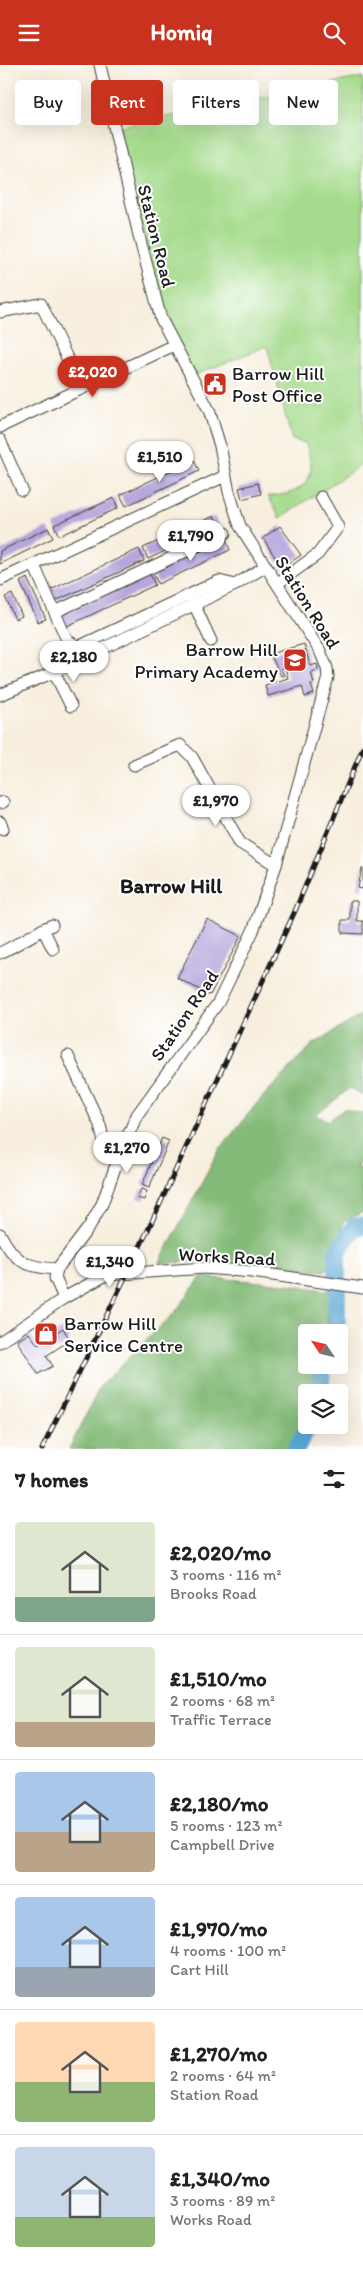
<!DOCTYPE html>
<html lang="en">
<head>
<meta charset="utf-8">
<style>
  :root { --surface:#fff; --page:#f2f2f2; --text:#222; --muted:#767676; --line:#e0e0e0; --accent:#c8321e }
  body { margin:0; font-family:Itim,sans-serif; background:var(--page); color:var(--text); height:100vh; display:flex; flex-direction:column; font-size:19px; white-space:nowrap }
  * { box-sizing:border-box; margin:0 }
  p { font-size:16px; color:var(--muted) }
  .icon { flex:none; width:28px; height:28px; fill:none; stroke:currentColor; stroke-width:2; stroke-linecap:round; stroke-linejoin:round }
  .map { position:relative; height:1384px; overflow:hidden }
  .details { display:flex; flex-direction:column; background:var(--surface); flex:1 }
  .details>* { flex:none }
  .hud { position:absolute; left:15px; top:15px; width:334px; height:45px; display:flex; gap:10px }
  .needle { width:32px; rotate:305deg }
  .buttons { position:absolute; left:298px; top:1259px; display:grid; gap:10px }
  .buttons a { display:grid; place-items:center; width:50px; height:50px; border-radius:5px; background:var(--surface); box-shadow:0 5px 20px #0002; font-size:25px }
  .price { position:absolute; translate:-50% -42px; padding:0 11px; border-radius:18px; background:#fff; color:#222; font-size:16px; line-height:32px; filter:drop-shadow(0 1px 2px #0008) }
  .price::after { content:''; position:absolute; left:50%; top:30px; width:15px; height:11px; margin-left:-8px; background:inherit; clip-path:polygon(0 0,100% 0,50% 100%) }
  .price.selected { background:var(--accent); color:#fff }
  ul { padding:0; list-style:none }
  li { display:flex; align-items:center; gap:15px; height:125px; padding:0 15px }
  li+li { border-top:1px solid var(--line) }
  li span { display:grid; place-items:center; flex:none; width:140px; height:100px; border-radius:5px; color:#555 }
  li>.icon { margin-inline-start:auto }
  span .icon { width:60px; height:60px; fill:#fffc; stroke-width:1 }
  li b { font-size:21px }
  h2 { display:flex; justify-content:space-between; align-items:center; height:60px; padding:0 15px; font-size:21px }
  .pill { padding:0 18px; border-radius:5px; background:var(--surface); box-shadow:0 5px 20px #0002; font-size:18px; line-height:45px }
  .pill.selected { background:var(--accent); color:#fff }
  header { display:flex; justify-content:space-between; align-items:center; height:65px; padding:0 15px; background:var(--accent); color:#fff; font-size:22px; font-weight:800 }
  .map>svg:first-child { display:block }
  .green { fill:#a5db8c; stroke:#607c54 }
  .forest { fill:#84bb78; stroke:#506c4a }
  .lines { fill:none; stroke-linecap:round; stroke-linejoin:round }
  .river { stroke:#5aa6d3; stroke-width:18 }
  .building { fill:#b5a6db }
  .minor-casing { stroke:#3d3c39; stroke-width:13 }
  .minor { stroke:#fff; stroke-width:11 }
  .rail-casing { stroke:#1c1c1c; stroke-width:5 }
  .rail { stroke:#fff; stroke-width:3; stroke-dasharray:9; stroke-linecap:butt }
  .labels { text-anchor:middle; stroke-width:4; stroke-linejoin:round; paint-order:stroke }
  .street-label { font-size:19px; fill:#1c1c1c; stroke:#fff }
  .poi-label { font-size:19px; fill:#1c1c1c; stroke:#fff; text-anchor:start }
  .quarter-label { font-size:21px; font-weight:bold; fill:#1c1c1c; stroke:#fff }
</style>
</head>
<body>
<header><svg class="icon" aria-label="menu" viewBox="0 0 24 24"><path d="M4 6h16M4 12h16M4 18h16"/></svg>Homiq<svg class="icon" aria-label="search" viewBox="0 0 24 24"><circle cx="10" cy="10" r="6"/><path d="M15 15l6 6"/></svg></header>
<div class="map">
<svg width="363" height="1384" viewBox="0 0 363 1384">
  <rect width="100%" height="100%" fill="#fff"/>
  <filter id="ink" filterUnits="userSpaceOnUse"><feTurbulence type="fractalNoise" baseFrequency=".02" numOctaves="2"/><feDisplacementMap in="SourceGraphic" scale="10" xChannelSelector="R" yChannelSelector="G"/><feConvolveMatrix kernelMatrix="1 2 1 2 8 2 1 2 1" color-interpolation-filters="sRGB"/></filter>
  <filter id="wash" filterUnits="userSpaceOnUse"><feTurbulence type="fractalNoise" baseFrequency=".0096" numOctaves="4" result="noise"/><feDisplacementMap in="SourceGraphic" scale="20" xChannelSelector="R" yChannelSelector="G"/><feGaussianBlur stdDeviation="1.12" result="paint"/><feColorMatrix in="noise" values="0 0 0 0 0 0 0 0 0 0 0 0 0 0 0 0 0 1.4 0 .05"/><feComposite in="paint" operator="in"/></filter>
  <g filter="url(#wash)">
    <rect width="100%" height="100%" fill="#f7eedd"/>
    <path class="green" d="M363,12v385l-11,9 -72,47 -12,-22c17,0 40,-5 43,-26 1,-8 -4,-20 -5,-27l-14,-3 -25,-94 -72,29 -31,-58 -47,-190z"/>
    <g class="forest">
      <path d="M363,949v81l-13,-7 -34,27 13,6 15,-12 19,5v43l-7,10 7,3v42l-20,10 -7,30 -11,19 -95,-10 -71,2 61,-114 38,-47 54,-57z"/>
      <path d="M201,1212l87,7 41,7 -2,41 -21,1v32h13l-7,27 -6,1v23l-13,33h-224l32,-64 75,-74z"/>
    </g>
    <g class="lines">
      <g class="river">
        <path d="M337,1268v-81l17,-25 9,-1"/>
        <path d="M320,1328l2,-23 3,-5"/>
        <path d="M296,1384l13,-24"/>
      </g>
    </g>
    <g id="blocks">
      <g class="building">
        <path d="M194,395l5,11 -73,35 -6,-11z"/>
        <path d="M258,418l3,11 -19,5 -3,-11z"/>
        <path d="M114,433l4,10 -59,28 -5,-11z"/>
        <path d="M214,451l5,10 -71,33 -5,-11z"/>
        <path d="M280,461l21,29 -19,13 -19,-30z"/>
        <path d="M48,463l5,10 -53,26v-13z"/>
        <path d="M226,475l4,10 -72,34 -5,-11z"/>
        <path d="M139,484l5,12 -91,41 -5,-11z"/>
        <path d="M150,509l5,11 -90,42 -5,-11z"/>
        <path d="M27,513l19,41 -8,3 -18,-40z"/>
        <path d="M12,529l10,22 -7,3 -10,-22z"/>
        <path d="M304,579l6,22 7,-2 1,6 -7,2 3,11 -3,1 3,10 -9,3 -3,-11 -34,10 -3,-11 23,-7 -3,-11 -5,2 4,6 -3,1 -11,-22z"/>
        <path d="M362,803l1,1v20l-5,-1z"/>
        <path d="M350,836h7v20h6v13l-21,-1v-13h8z"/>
        <path d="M207,854l34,17 -31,59 -33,-17z"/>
        <path d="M162,1073l7,3 -20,47 -7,-3z"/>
        <path d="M141,1124l6,2 -3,9 -7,-2z"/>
        <path d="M63,1263l7,12 -24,16 7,10 -15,8 -21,-33 12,-8 9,12z"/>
      </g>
    </g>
  </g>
  <g filter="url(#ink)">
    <use href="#blocks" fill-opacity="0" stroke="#3d3c39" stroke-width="1"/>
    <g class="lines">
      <g class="minor-casing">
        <g id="minor">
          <path d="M0,247l41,-8 41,85"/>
          <path d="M0,362l174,-82"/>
          <path d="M0,375l22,50"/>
          <path d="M34,500l33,75 11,7 141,-66 16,4"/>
          <path d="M0,515l225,-104"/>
          <path d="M278,518l40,-29 20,-27 -17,-30"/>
          <path d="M194,539l17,37"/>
          <path d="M55,547l170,-79"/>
          <path d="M54,607l17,34"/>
          <path d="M0,630l54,-23 181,-87 31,-19"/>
          <path d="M134,700l46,-20 12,12 48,86 36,22"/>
          <path d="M0,738l3,-1"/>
          <path d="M0,757l3,7"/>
          <path d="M43,864l10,20"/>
          <path d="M0,888c19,-9 34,-20 52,-28"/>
          <path d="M68,991l32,69 3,13 18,13"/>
          <path d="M0,1169c15,28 25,33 57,35"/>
          <path d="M64,1233l-9,-20 2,-9 32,-42 13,-23 19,-53 16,-36 81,-112 35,-72 23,-66 52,-188 -1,-9 -7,-17 -80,-125 -11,-34 -9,-46 -11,-36 -48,-91 -21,-79 -40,-175"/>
          <path d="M0,1277l64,-44 42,-23 99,-7 47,4 111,16"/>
        </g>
      </g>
      <use href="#minor" class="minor"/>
      <g class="rail-casing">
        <path id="rail" d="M42,1384l106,-219 147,-319 68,-164"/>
      </g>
      <use href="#rail" class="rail"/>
    </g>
  </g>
  <defs>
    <g id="civic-square" transform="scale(1.25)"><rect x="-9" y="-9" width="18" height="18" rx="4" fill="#c8321e" stroke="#fff"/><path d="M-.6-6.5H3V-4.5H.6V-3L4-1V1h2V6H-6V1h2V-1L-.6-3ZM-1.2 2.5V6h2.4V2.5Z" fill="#fff"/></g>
    <g id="school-square" transform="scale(1.25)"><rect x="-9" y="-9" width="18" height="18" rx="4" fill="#c8321e" stroke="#fff"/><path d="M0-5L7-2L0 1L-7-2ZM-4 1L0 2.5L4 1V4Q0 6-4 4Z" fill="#fff"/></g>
    <g id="shop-square" transform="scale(1.25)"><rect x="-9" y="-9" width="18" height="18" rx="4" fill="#c8321e" stroke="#fff"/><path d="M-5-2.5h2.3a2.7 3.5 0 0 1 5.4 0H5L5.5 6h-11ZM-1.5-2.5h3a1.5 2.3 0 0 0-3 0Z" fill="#fff"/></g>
  </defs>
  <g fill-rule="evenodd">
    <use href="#civic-square" x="215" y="319"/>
    <use href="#school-square" x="295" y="595"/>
    <use href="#shop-square" x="46" y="1269"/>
  </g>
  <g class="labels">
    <g class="street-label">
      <text transform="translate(157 171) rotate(76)" y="7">Station Road</text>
      <text transform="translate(308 537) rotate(58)" y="7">Station Road</text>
      <text transform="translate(184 950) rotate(-56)" y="7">Station Road</text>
      <text transform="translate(227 1191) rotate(3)" y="7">Works Road</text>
    </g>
    <g class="poi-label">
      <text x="232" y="315">Barrow Hill<tspan x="232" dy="22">Post Office</tspan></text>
      <text x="278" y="591" text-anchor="end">Barrow Hill<tspan x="278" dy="22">Primary Academy</tspan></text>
      <text x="64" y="1265">Barrow Hill<tspan x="64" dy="22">Service Centre</tspan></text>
    </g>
    <g class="quarter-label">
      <text x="171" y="828">Barrow Hill</text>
    </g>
  </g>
</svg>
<div class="buttons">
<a><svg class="needle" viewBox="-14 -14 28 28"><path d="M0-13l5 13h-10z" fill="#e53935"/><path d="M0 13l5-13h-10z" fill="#767676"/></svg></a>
<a><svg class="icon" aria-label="layers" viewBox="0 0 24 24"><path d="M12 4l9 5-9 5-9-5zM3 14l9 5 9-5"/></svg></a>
</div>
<b class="price selected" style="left:93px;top:333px">£2,020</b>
<b class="price" style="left:160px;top:418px">£1,510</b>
<b class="price" style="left:191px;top:497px">£1,790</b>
<b class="price" style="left:74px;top:618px">£2,180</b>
<b class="price" style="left:216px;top:762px">£1,970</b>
<b class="price" style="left:127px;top:1109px">£1,270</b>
<b class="price" style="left:110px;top:1223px">£1,340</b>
<div class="hud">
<a class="pill">Buy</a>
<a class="pill selected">Rent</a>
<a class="pill">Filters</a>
<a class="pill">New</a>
</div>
</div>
<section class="details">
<h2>7 homes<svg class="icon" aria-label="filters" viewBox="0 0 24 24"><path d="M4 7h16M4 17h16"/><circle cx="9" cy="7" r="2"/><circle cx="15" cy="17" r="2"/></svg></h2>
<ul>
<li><span style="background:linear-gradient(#dfe7d0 75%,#7fa58c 0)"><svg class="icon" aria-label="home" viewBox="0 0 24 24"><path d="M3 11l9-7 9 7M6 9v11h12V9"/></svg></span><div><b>£2,020/mo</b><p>3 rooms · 116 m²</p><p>Brooks Road</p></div></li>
<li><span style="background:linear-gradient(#dfe7d0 75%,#b9a48a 0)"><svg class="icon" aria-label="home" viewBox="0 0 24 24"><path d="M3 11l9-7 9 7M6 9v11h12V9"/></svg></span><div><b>£1,510/mo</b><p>2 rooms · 68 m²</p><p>Traffic Terrace</p></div></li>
<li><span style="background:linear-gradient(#a9c7e8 60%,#b9a48a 0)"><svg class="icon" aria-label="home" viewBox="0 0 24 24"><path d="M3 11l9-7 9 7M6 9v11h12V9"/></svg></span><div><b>£2,180/mo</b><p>5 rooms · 123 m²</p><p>Campbell Drive</p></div></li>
<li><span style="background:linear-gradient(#a9c7e8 70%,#9aa5b1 0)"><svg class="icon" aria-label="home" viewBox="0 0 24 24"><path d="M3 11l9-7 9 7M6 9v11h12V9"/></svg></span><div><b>£1,970/mo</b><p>4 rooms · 100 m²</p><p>Cart Hill</p></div></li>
<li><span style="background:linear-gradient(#ffd9b3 60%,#8fb573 0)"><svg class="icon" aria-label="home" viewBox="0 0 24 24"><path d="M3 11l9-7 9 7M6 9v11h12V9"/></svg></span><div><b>£1,270/mo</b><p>2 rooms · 64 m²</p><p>Station Road</p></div></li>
<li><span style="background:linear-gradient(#c9d6e8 70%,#8fb573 0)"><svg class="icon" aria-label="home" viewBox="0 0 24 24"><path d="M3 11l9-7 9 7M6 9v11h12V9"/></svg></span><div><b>£1,340/mo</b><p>3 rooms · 89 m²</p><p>Works Road</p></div></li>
</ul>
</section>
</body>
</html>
